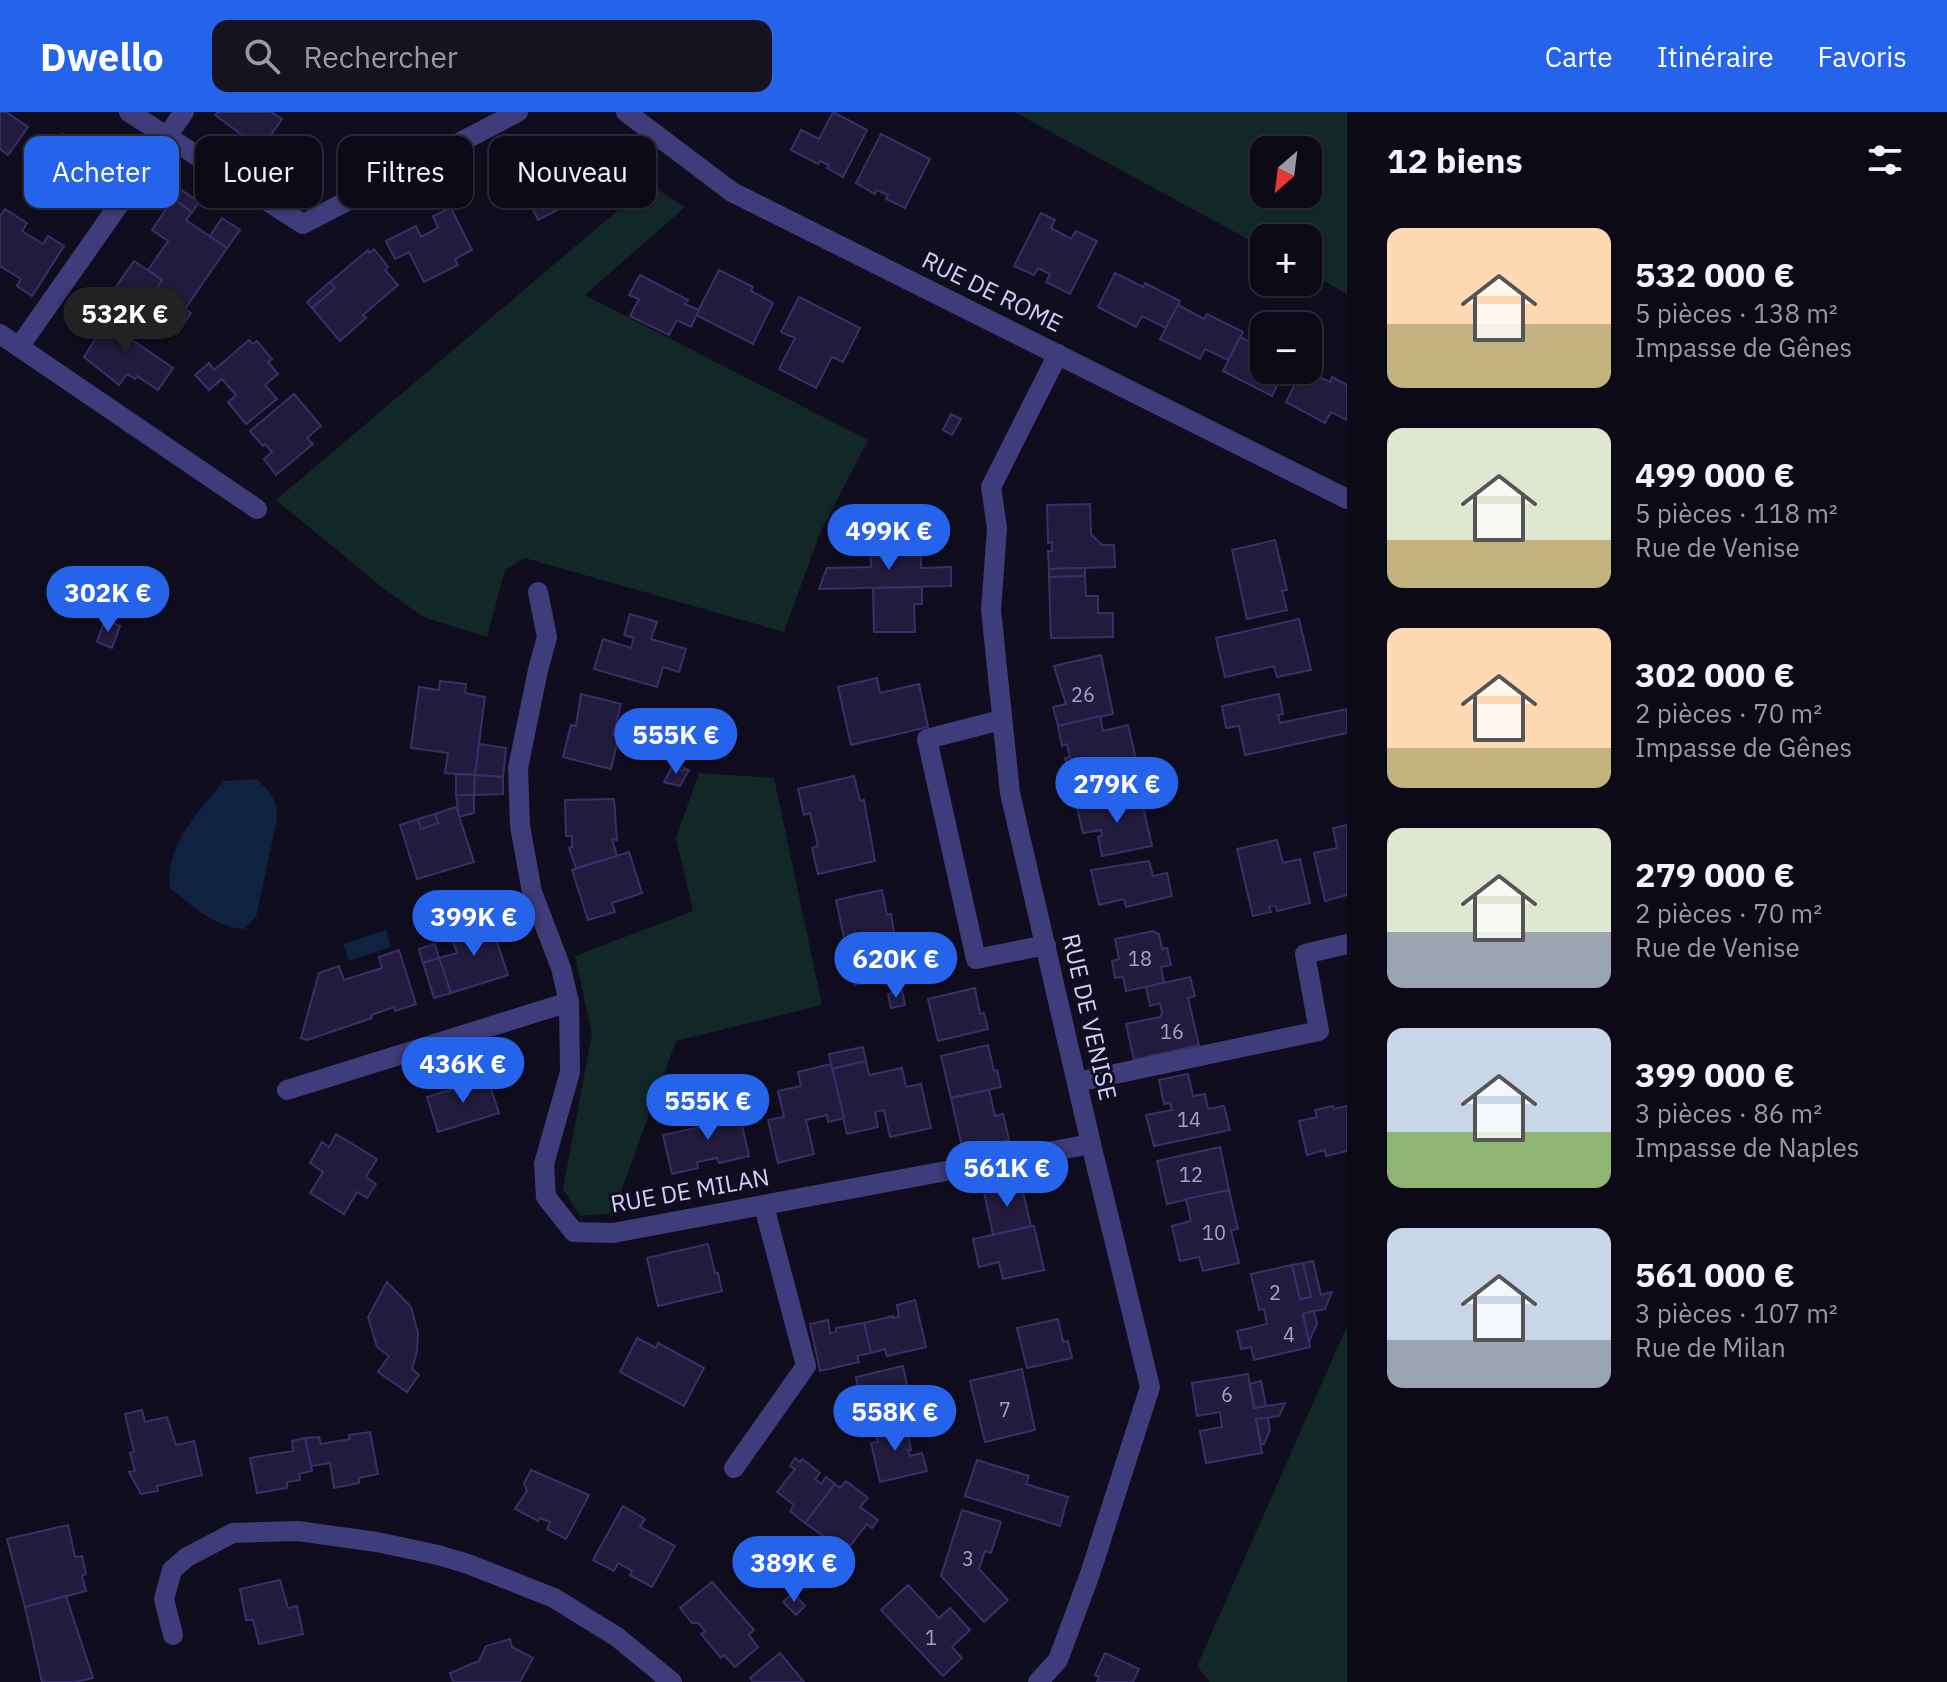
<!DOCTYPE html>
<html lang="fr">
<head>
<meta charset="utf-8">
<style>
  :root { --surface:#0c0a16; --page:#15131f; --text:#f1f3f6; --muted:#9a9aa1; --line:#2c2b35; --accent:#2563eb }
  body { margin:0; font-family:"IBM Plex Sans",sans-serif; background:var(--page); color:var(--text); height:100vh; display:flex; flex-direction:column; font-size:30px; white-space:nowrap }
  * { box-sizing:border-box; margin:0 }
  p { font-size:26px; color:var(--muted) }
  .icon { flex:none; width:44px; height:44px; fill:none; stroke:currentColor; stroke-width:2; stroke-linecap:round; stroke-linejoin:round }
  .map { position:relative; flex:1; overflow:hidden }
  .drawer { display:flex; flex-direction:column; background:var(--surface); width:600px }
  .drawer>* { flex:none }
  .hud { position:absolute; left:24px; top:24px; width:760px; height:72px; display:flex; gap:16px }
  .needle { width:52px; rotate:208deg }
  .buttons { position:absolute; left:1250px; top:24px; display:grid; gap:16px }
  .buttons a { display:grid; place-items:center; width:72px; height:72px; border-radius:16px; background:var(--surface); box-shadow:0 2px 6px #0004,0 0 0 2px var(--line); font-size:40px }
  .price { position:absolute; translate:-50% -68px; padding:0 18px; border-radius:28px; background:var(--accent); color:#fff; font-size:26px; line-height:52px; filter:drop-shadow(0 2px 4px #0008) }
  .price::after { content:''; position:absolute; left:50%; top:48px; width:24px; height:18px; margin-left:-12px; background:inherit; clip-path:polygon(0 0,100% 0,50% 100%) }
  .price.current { background:#222; color:#fff }
  ul { padding:0; list-style:none }
  li { display:flex; align-items:center; gap:24px; height:200px; padding:0 40px }
  li span { display:grid; place-items:center; flex:none; width:224px; height:160px; border-radius:16px; color:#555 }
  li>.icon { margin-inline-start:auto }
  span .icon { width:96px; height:96px; fill:#fffc; stroke-width:1 }
  li b { font-size:34px }
  h2 { display:flex; justify-content:space-between; align-items:center; height:96px; padding:0 40px; font-size:34px }
  .chip { padding:0 28px; border-radius:16px; background:var(--surface); box-shadow:0 2px 6px #0004,0 0 0 2px var(--line); font-size:28px; line-height:72px }
  .chip.current { background:var(--accent); color:#fff }
  header { display:flex; align-items:center; gap:48px; box-sizing:border-box; height:112px; padding:0 40px; background:var(--accent); color:#fff }
  header strong { font-size:38px }
  nav { display:flex; gap:44px; margin-inline-start:auto; font-size:28px }
  .search { width:560px; height:72px; background:var(--page); display:flex; align-items:center; gap:20px; box-sizing:border-box; padding:0 28px; border-radius:16px; color:var(--muted); font-size:30px }
  main { display:flex; flex:1; min-height:0 }
  .map>svg:first-child { display:block }
  .green { fill:#112827; fill-rule:evenodd }
  .water { fill:#0f2341 }
  .building { fill:#221b3e; stroke:#3a2e68; stroke-width:2 }
  .lines { fill:none; stroke-linecap:round; stroke-linejoin:round }
  .minor { stroke:#3e3c7a; stroke-width:20 }
  .labels { text-anchor:middle; stroke-width:6; stroke-linejoin:round; paint-order:stroke }
  .number-label { font-size:20px; fill:#a7a1cc }
  .street-label { font-size:24px; fill:#d3cefc; stroke:#100e1e }
</style>
</head>
<body>
<header>
<strong>Dwello</strong>
<div class="search"><svg class="icon" aria-label="search" viewBox="0 0 24 24"><circle cx="10" cy="10" r="6"/><path d="M15 15l6 6"/></svg>Rechercher</div>
<nav><a>Carte</a><a>Itinéraire</a><a>Favoris</a></nav>
</header>
<main>
<div class="map">
<svg width="1347" height="1570" viewBox="0 0 1347 1570">
  <rect width="100%" height="100%" fill="#100e1e"/>
  <g class="green">
    <path d="M1014,0h333v182l-39,-22v-34h-44v10zM1308,38v44h-44v-44z"/>
    <path d="M649,72l36,23 -100,88 283,145 -48,93 -36,99 -259,-74 -20,12 -18,67 -64,-20 -40,-29 -107,-88z"/>
    <path d="M699,661l75,5 48,227 -146,36 -63,172 -33,3 -17,-27 29,-155 -17,-78 118,-45 -17,-73z"/>
    <path d="M1347,1214v356h-137l-13,-16z"/>
  </g>
  <g class="water">
    <path d="M256,667c17,15 23,23 20,45l-20,93 -12,12c-30,-2 -52,-23 -74,-41 -5,-44 28,-75 54,-107z"/>
    <path d="M386,818l5,17 -42,14 -6,-17z"/>
  </g>
  <g class="building">
    <path d="M0,0h6l22,15 -20,28 -8,-6z"/>
    <path d="M218,0h53l11,7 -21,30 -46,-34z"/>
    <path d="M833,0l34,18 -24,47 -16,-9 2,-3 -9,-4 -2,3 -27,-14 10,-20 18,9z"/>
    <path d="M62,22l48,33 -14,19 -17,-12 -9,13 4,3 -10,15 -34,-24z"/>
    <path d="M881,22l49,25 -25,49 -19,-9 2,-4 -11,-5 -2,4 -19,-11z"/>
    <path d="M529,43l6,11 22,-11 9,18 7,-4 9,17 -29,17 4,7 -19,10 -26,-56z"/>
    <path d="M180,77l19,13 -7,10 -19,-13z"/>
    <path d="M173,87l19,13 -6,8 41,28 -42,61 6,4 -14,21 -35,-24 20,-30 -14,-10 20,-29 -16,-11z"/>
    <path d="M451,96l21,42 -17,9 3,6 -34,17 -15,-30 -14,7 -9,-18 30,-15 5,11 17,-9 -5,-12z"/>
    <path d="M5,97l22,14 -5,8 21,13 5,-8 16,10 -32,50 -15,-10 4,-7 -21,-13v-50z"/>
    <path d="M1041,101l14,7 -4,8 20,11 5,-8 21,10 -27,53 -24,-12 4,-8 -12,-6 -4,7 -20,-9z"/>
    <path d="M222,106l18,12 -13,18 -17,-12z"/>
    <path d="M374,137l14,18 -3,3 13,15 -35,30 3,3 -26,23 -28,-33 23,-20 -5,-6 38,-32 2,3z"/>
    <path d="M134,149l28,19 -20,30 -29,-19z"/>
    <path d="M719,158l34,17 -2,4 22,12 -20,41 -57,-29z"/>
    <path d="M1115,161l28,14 2,-4 35,18 -14,27 -24,-12 -6,11 -38,-20z"/>
    <path d="M640,163l48,25 -3,4 14,6 -8,17 -14,-7 -8,15 -39,-19 9,-17 -10,-4z"/>
    <path d="M330,170l5,6 -23,20 -5,-6z"/>
    <path d="M799,185l61,31 -17,34 -11,-5 -16,31 -37,-19 16,-31 -14,-6z"/>
    <path d="M1178,193l26,14 3,-5 36,18 -15,28 -23,-11 -5,10 -40,-20z"/>
    <path d="M114,198l19,13 -8,12 48,33 -15,22 -21,-14 -2,3 -8,-5 -8,11 -35,-28z"/>
    <path d="M1240,225l24,12v21h38l-7,15 -14,-7 -9,18 -49,-25z"/>
    <path d="M249,228l4,4 4,-3 15,18 -4,3 10,12 -13,11 12,14 -31,25 -18,-22 8,-7 -14,-16 -13,11 -14,-15 14,-12 5,7z"/>
    <path d="M1302,258l28,12 2,-5 15,8v35l-16,-8 -6,11 -39,-21z"/>
    <path d="M294,282l27,32 -14,12 6,6 -37,31 -12,-16 8,-7 -7,-8 -2,2 -13,-15z"/>
    <path d="M951,302l10,5 -9,16 -9,-5z"/>
    <path d="M1090,392l1,30 11,11h12l1,22 -66,2 -1,-18h4v-9l-4,1 -1,-38z"/>
    <path d="M1275,428l12,50 -5,1 5,19 -40,9 -15,-69z"/>
    <path d="M921,435v21l30,-1v19l-132,3 8,-21 44,-1 -1,-19z"/>
    <path d="M1085,456v8l-36,1v-8z"/>
    <path d="M1085,464l1,20h12v17h15v24l-62,1 -2,-61z"/>
    <path d="M922,475v17h-8l1,28h-41l-1,-44z"/>
    <path d="M630,502l27,8 -6,17 35,10 -7,23 -16,-5 -6,20 -63,-18 9,-30 28,9 3,-10 -10,-3z"/>
    <path d="M1299,507l12,51 -34,7 -3,-11 -49,11 -9,-39z"/>
    <path d="M105,508l15,6 -8,22 -15,-6z"/>
    <path d="M1101,543l12,59 -55,12 -5,-19 13,-3 -12,-38z"/>
    <path d="M877,566l3,15 39,-9 9,43 -77,18 -13,-58z"/>
    <path d="M440,569l26,3 -1,9 20,4 -10,78 -30,-2 3,-20 -37,-5 8,-61 20,3z"/>
    <path d="M581,582l40,10 -8,31 6,1 -8,33 -48,-12 8,-32 5,1z"/>
    <path d="M1279,582l4,20 -5,1 2,8 67,-14v24l-102,22 -6,-29 -13,2 -4,-22z"/>
    <path d="M1100,604l3,15 25,-6 9,39 -19,4 1,7 -24,5 -2,-7 -23,6 -5,-21 5,-1 -3,-13 -5,2 -4,-20z"/>
    <path d="M479,632l27,4 -3,29 -28,-2z"/>
    <path d="M673,653l10,6 1,-3 5,2 -9,16 -16,-4z"/>
    <path d="M456,662l19,1 -1,20h-18z"/>
    <path d="M475,663l28,2v17l-29,1z"/>
    <path d="M854,664l6,25 4,-1 11,61 -57,13 -6,-26 6,-2 -8,-33 -6,2 -6,-26z"/>
    <path d="M456,683h18v18l-15,4z"/>
    <path d="M1123,685l3,9 16,-4 10,44 -50,10 -4,-19 4,-1 -1,-6 -18,3 -6,-25z"/>
    <path d="M614,687l3,41 -5,-1 5,17 -41,12 -7,-20 3,-1v-11h-6l-1,-36z"/>
    <path d="M456,695l18,55 -57,17 -17,-54 18,-6 3,10 17,-6 -3,-9z"/>
    <path d="M435,702l3,9 -17,6 -3,-10z"/>
    <path d="M1347,713v70l-22,6 -11,-48 23,-5 -4,-20z"/>
    <path d="M1277,728l6,23 17,-4 10,44 -33,8 -1,-5 -7,1 2,5 -18,4 -16,-67z"/>
    <path d="M629,740l13,41 -30,10 3,9 -27,8 -16,-50z"/>
    <path d="M1149,749l4,15 14,-3 5,23 -46,11 -2,-8 -25,6 -8,-35z"/>
    <path d="M882,778l5,25 4,-1 10,61 -47,10 -18,-85z"/>
    <path d="M488,803l20,60 -57,18 -12,-35 18,-5 -4,-12 17,-5 -4,-14z"/>
    <path d="M1153,819l6,3 3,15 5,-1 4,17 -10,2 3,16 -38,8 -3,-14 -8,1 -3,-17 7,-2 -4,-20z"/>
    <path d="M435,832l4,14 -16,5 -4,-14z"/>
    <path d="M399,838l17,54 -21,7 -1,-4 -23,8 1,3 -65,22 -6,-2 18,-65 20,-7 5,14 38,-12 -3,-11z"/>
    <path d="M439,846l12,35 -17,5 -11,-35z"/>
    <path d="M1190,865l5,19 -7,2 11,47 -65,15 -8,-36 34,-7 2,-4 -2,-10 -10,3 -4,-19z"/>
    <path d="M975,876l5,26 4,-1 4,16 -50,12 -10,-42z"/>
    <path d="M902,879l3,14 -14,3 -3,-14z"/>
    <path d="M988,933l6,26 3,-1 4,17 -50,11 -10,-42z"/>
    <path d="M863,935l3,14 -34,8 -3,-15z"/>
    <path d="M866,949l3,14 33,-7 4,19 15,-3 10,44 -41,9 -6,-27 -9,2 3,15 -31,7 -15,-65z"/>
    <path d="M831,952l13,54 -16,4 -1,-7 -21,5 8,34 -36,9 -10,-43 16,-3 -6,-26 23,-5 -3,-14z"/>
    <path d="M1188,962l5,22 12,-2 3,15 16,-3 6,24 -76,16 -8,-31 26,-5 -2,-7 -6,1 -5,-24z"/>
    <path d="M482,968l7,3 10,30 -61,19 -11,-35z"/>
    <path d="M989,978l6,26 8,-2 6,26 -46,11 -12,-53z"/>
    <path d="M1333,994l1,3 13,-3v45l-21,5 -1,-6 -18,5 -8,-34 18,-4 -2,-7z"/>
    <path d="M738,996l11,48 -30,7 -2,-5 -20,4 1,6 -26,6 -9,-39 42,-9 -2,-10z"/>
    <path d="M336,1022l41,25 -11,18 10,7 -9,14 -10,-6 -13,22 -34,-21 13,-21 -13,-9 12,-21 7,5z"/>
    <path d="M1220,1035l9,43 -62,14 -10,-43z"/>
    <path d="M1021,1072l10,42 -38,9 -9,-43z"/>
    <path d="M1229,1078l9,39 -7,1 8,33 -36,8 -4,-14 -19,4 -8,-35 19,-5 -5,-22z"/>
    <path d="M1034,1114l10,44 -41,9 -4,-17 -20,5 -6,-28z"/>
    <path d="M708,1132l7,29h3l4,18 -64,15 -11,-48z"/>
    <path d="M1313,1149l8,34 11,-3 -7,17 -22,5 7,33 -56,13 -3,-13 -10,2 -4,-18 30,-7 -3,-15 -5,1 -8,-36 41,-9 8,34 11,-2 -8,-34z"/>
    <path d="M1303,1151l8,34 -11,2 -8,-34z"/>
    <path d="M387,1170l24,25 7,26 -1,18 -5,18 7,6 -12,17 -29,-20 11,-16 -12,-9 -9,-30z"/>
    <path d="M915,1188l11,47 -39,9 -2,-7 -14,4 -7,-30 29,-7v2l6,-1 -2,-12z"/>
    <path d="M1314,1199l3,13 -8,18 -6,-28z"/>
    <path d="M1058,1207l5,23 5,-1 4,17 -45,10 -10,-40z"/>
    <path d="M828,1208l2,13 6,-1v-4l28,-5 7,30 -14,3 2,6 -39,9 -10,-47z"/>
    <path d="M637,1226l19,10 2,-5 46,25 -20,38 -64,-34z"/>
    <path d="M903,1254l4,19 -13,2 2,6 3,-1 6,29 -31,7 -3,-14 -7,2 -8,-39z"/>
    <path d="M1022,1257l13,61 -50,12 -15,-61z"/>
    <path d="M1248,1262l6,34 31,-5 -6,13 -23,3 6,34 -56,10 -6,-32 22,-4 -2,-15 -23,4 -5,-33z"/>
    <path d="M1261,1269l5,25 -12,2 -4,-24z"/>
    <path d="M142,1298l3,12 22,-5 9,28 18,-4 8,34 -45,11 1,5 -17,3 -12,-22 6,-1 -5,-18 4,-1 -9,-38z"/>
    <path d="M1268,1306l2,12 -6,14h-3l-5,-25z"/>
    <path d="M905,1309l6,29h-3l2,6 12,-3 5,18 -47,11 -9,-39 7,-1 -4,-14z"/>
    <path d="M370,1320l8,42 -19,4v5l-25,5 -4,-25 -19,3 -6,-28 14,-1 2,7 29,-5 -1,-4z"/>
    <path d="M305,1326l7,33 -13,3 1,6 -13,2v6l-30,5 -7,-35 43,-7 -1,-10z"/>
    <path d="M795,1346l5,4 2,-3 18,14 -5,6 6,5 5,-7 9,7 -30,39 -15,-12 4,-6 -17,-13 18,-23 -5,-3z"/>
    <path d="M977,1348l52,16 -3,8 42,13 -8,29 -95,-30z"/>
    <path d="M531,1358l58,25 -23,44 -19,-10 3,-7 -10,-4 -2,3 -23,-12 12,-18 -3,-8z"/>
    <path d="M846,1369l22,17 -8,9 18,13 -6,8 -5,-4 -18,23 -12,-9 -4,5 -28,-20 30,-39 5,4z"/>
    <path d="M623,1394l22,13 -5,8 35,19 -23,41 -22,-12 2,-4 -14,-8 -4,8 -21,-11z"/>
    <path d="M962,1398l39,12 -10,31 -6,-2 -6,18 29,31 -24,22 -43,-46z"/>
    <path d="M68,1413l7,32 7,-1 4,18 -4,2 4,15 -61,16 -18,-68z"/>
    <path d="M280,1468l8,28 9,-2 6,28 -44,10 -6,-24h-7l-6,-31z"/>
    <path d="M712,1470l42,48 -5,5 9,12 -23,20 -11,-12 -3,3 -20,-24 4,-3 -7,-8h-6l-12,-15z"/>
    <path d="M908,1473l31,33 11,-10 20,22 -18,17 10,11 -19,18 -62,-66z"/>
    <path d="M793,1481l12,13 -9,9 -13,-13z"/>
    <path d="M66,1484l27,82 -18,4h-33l-17,-75z"/>
    <path d="M510,1527l2,8 21,11 -13,24h-67l-3,-9 29,-12 7,-15z"/>
    <path d="M780,1541l24,29h-51l-3,-4z"/>
    <path d="M1105,1541l34,16 -6,13h-36l2,-5 -4,-2z"/>
  </g>
  <g class="lines">
    <g class="minor">
      <path d="M129,0l174,112 215,-112"/>
      <path d="M626,0l106,80 615,307"/>
      <path d="M0,222l257,175"/>
      <path d="M19,235l165,-235"/>
      <path d="M538,480l9,45 -9,33 -20,98 2,58 12,66 29,76 8,34 1,70 -26,92 2,33 28,35 39,1 478,-89"/>
      <path d="M1001,608l-74,19 49,220 70,-14"/>
      <path d="M1077,970l242,-51 -14,-77 42,-10"/>
      <path d="M287,978l282,-88"/>
      <path d="M734,1356l72,-102 -42,-160"/>
      <path d="M173,1523l-9,-36 8,-29 15,-13 46,-24 65,-2 79,11 61,13 30,9 86,34 63,39 55,45"/>
      <path d="M1038,1570l20,-22 32,-86 60,-187 -59,-243 -81,-351 -19,-183 6,-82 -6,-41 67,-133"/>
    </g>
  </g>
  <g class="labels">
    <g class="number-label">
      <text x="1083" y="590">26</text>
      <text x="1140" y="854">18</text>
      <text x="1172" y="927">16</text>
      <text x="1189" y="1015">14</text>
      <text x="1191" y="1070">12</text>
      <text x="1214" y="1128">10</text>
      <text x="1275" y="1188">2</text>
      <text x="1289" y="1230">4</text>
      <text x="1227" y="1290">6</text>
      <text x="1005" y="1305">7</text>
      <text x="968" y="1454">3</text>
      <text x="931" y="1533">1</text>
    </g>
    <g class="street-label">
      <text transform="translate(992 180) rotate(26)" y="8">RUE DE ROME</text>
      <text transform="translate(1089 905) rotate(77)" y="8">RUE DE VENISE</text>
      <text transform="translate(690 1079) rotate(-10)" y="8">RUE DE MILAN</text>
    </g>
  </g>
</svg>
<div class="buttons">
<a><svg class="needle" viewBox="-14 -14 28 28"><path d="M0-13l5 13h-10z" fill="#e53935"/><path d="M0 13l5-13h-10z" fill="#9a9aa1"/></svg></a>
<a>+</a>
<a>−</a>
</div>
<b class="price current" style="left:125px;top:243px">532K €</b>
<b class="price" style="left:889px;top:460px">499K €</b>
<b class="price" style="left:108px;top:522px">302K €</b>
<b class="price" style="left:676px;top:664px">555K €</b>
<b class="price" style="left:1117px;top:713px">279K €</b>
<b class="price" style="left:474px;top:846px">399K €</b>
<b class="price" style="left:896px;top:888px">620K €</b>
<b class="price" style="left:463px;top:993px">436K €</b>
<b class="price" style="left:708px;top:1030px">555K €</b>
<b class="price" style="left:1007px;top:1097px">561K €</b>
<b class="price" style="left:895px;top:1341px">558K €</b>
<b class="price" style="left:794px;top:1492px">389K €</b>
<div class="hud">
<a class="chip current">Acheter</a>
<a class="chip">Louer</a>
<a class="chip">Filtres</a>
<a class="chip">Nouveau</a>
</div>
</div>
<section class="drawer">
<h2>12 biens<svg class="icon" aria-label="filters" viewBox="0 0 24 24"><path d="M4 7h16M4 17h16"/><circle cx="9" cy="7" r="2"/><circle cx="15" cy="17" r="2"/></svg></h2>
<ul>
<li><span style="background:linear-gradient(#ffd9b3 60%,#c2b280 0)"><svg class="icon" aria-label="home" viewBox="0 0 24 24"><path d="M3 11l9-7 9 7M6 9v11h12V9"/></svg></span><div><b>532 000 €</b><p>5 pièces · 138 m²</p><p>Impasse de Gênes</p></div></li>
<li><span style="background:linear-gradient(#dfe7d0 70%,#c2b280 0)"><svg class="icon" aria-label="home" viewBox="0 0 24 24"><path d="M3 11l9-7 9 7M6 9v11h12V9"/></svg></span><div><b>499 000 €</b><p>5 pièces · 118 m²</p><p>Rue de Venise</p></div></li>
<li><span style="background:linear-gradient(#ffd9b3 75%,#c2b280 0)"><svg class="icon" aria-label="home" viewBox="0 0 24 24"><path d="M3 11l9-7 9 7M6 9v11h12V9"/></svg></span><div><b>302 000 €</b><p>2 pièces · 70 m²</p><p>Impasse de Gênes</p></div></li>
<li><span style="background:linear-gradient(#dfe7d0 65%,#9aa5b1 0)"><svg class="icon" aria-label="home" viewBox="0 0 24 24"><path d="M3 11l9-7 9 7M6 9v11h12V9"/></svg></span><div><b>279 000 €</b><p>2 pièces · 70 m²</p><p>Rue de Venise</p></div></li>
<li><span style="background:linear-gradient(#c9d6e8 65%,#8fb573 0)"><svg class="icon" aria-label="home" viewBox="0 0 24 24"><path d="M3 11l9-7 9 7M6 9v11h12V9"/></svg></span><div><b>399 000 €</b><p>3 pièces · 86 m²</p><p>Impasse de Naples</p></div></li>
<li><span style="background:linear-gradient(#c9d6e8 70%,#9aa5b1 0)"><svg class="icon" aria-label="home" viewBox="0 0 24 24"><path d="M3 11l9-7 9 7M6 9v11h12V9"/></svg></span><div><b>561 000 €</b><p>3 pièces · 107 m²</p><p>Rue de Milan</p></div></li>
</ul>
</section>
</main>
</body>
</html>
